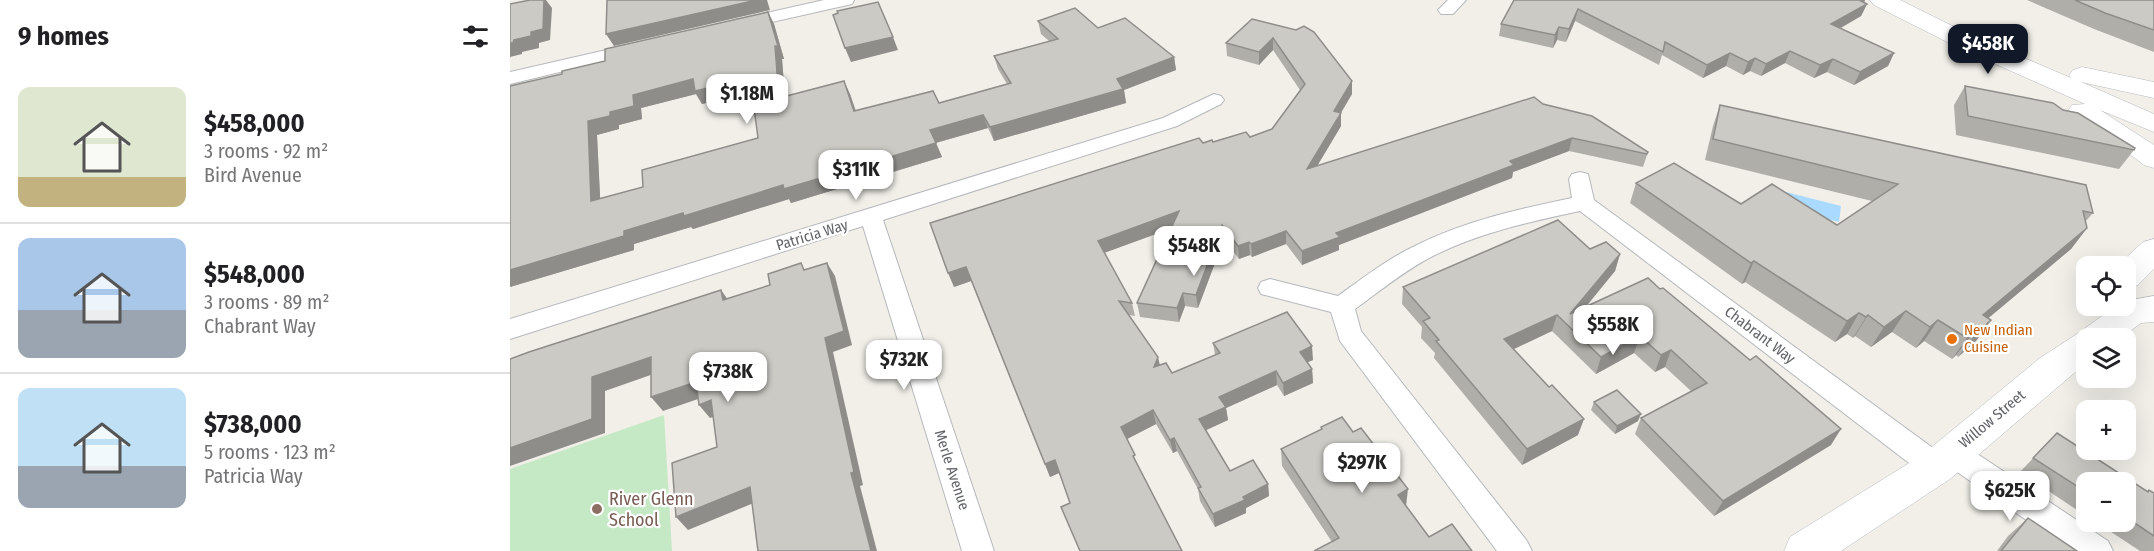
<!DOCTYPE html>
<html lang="en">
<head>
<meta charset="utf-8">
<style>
  :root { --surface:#fff; --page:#f6f6f6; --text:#202124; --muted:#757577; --line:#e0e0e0; --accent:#111827 }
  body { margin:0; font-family:"Fira Sans Condensed",sans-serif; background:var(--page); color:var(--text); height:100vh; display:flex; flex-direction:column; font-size:22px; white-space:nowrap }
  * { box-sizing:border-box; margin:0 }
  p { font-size:20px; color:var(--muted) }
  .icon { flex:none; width:33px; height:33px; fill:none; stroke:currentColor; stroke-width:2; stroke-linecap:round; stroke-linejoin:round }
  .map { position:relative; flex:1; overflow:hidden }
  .sheet { display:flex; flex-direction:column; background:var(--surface); width:510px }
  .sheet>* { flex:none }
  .controls { position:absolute; left:1566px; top:256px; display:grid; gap:12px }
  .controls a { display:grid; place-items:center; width:60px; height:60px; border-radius:12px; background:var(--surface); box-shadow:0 6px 24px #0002; font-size:30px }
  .price { position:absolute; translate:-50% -51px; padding:0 14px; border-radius:12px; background:#fff; color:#222; font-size:20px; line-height:39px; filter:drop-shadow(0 2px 3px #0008) }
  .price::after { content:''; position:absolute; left:50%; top:36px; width:18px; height:14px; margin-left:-9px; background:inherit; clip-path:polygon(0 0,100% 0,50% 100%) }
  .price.current { background:var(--accent); color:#fff }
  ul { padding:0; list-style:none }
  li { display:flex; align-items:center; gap:18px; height:150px; padding:0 18px }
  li+li { border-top:2px solid var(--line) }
  li span { display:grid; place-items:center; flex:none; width:168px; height:120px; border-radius:12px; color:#555 }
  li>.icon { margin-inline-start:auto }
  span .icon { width:72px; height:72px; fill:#fffc; stroke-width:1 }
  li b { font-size:26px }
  h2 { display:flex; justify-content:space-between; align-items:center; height:72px; padding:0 18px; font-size:26px }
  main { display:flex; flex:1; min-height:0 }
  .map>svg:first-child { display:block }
  .green { fill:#c5e8c5 }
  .water { fill:#aadaff }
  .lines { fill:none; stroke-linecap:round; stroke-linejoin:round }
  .street-casing { stroke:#b5b8bc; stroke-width:2 }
  .secondary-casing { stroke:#b6babf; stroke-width:1 }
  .street { fill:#fff; fill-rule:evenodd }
  .secondary { fill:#fff; fill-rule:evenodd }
  .wall { fill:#afaea9; fill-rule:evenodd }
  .shaded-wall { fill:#8f8d8a }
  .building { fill:#cccac5; stroke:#8f8d8a; stroke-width:1.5; fill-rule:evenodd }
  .food-dot { fill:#e8710a; stroke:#fff; stroke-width:2 }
  .education-dot { fill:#8d6e63; stroke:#fff; stroke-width:2 }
  .labels { text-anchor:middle; stroke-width:4.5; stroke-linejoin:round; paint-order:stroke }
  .street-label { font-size:15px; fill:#5f6368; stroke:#fff }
  .food-label { font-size:15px; fill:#c56008; stroke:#fff; text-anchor:start }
  .near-education-label { font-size:18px; fill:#785e54; stroke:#fff; text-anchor:start }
</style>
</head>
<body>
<main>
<section class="sheet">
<h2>9 homes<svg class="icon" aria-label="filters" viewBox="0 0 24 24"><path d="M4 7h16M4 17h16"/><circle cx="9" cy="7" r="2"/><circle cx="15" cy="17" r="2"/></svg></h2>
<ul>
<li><span style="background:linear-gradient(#dfe7d0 75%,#c2b280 0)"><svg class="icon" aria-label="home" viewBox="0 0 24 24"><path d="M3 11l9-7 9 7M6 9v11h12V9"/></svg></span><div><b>$458,000</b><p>3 rooms · 92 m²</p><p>Bird Avenue</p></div></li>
<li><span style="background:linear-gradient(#a9c7e8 60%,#9aa5b1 0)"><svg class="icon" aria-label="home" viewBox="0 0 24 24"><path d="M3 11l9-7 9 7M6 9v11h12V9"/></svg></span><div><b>$548,000</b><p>3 rooms · 89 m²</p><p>Chabrant Way</p></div></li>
<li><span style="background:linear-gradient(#bfe0f5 65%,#9aa5b1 0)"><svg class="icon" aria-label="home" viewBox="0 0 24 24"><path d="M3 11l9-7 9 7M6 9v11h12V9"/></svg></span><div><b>$738,000</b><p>5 rooms · 123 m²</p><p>Patricia Way</p></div></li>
</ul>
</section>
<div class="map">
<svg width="1644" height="551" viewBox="0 0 1644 551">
  <rect width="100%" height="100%" fill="#f1efe8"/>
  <path class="green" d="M154,415l8,136h-162v-82z"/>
  <path class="water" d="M1276,192l55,14 -2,16 -56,-14z"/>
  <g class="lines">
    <g class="street-casing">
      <g id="street">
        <path d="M314,0h30l-2,4 -111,25 -6,-1 -3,-4 3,-4z"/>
        <path d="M938,0h18l-13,14h-12l-3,-4z"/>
        <path d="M127,43l6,1 3,4 -3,4 -133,32v-12z"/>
        <path d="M704,94l7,2 3,4 -3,4 -44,22 -294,94 111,331h-32l-99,-325 -353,113v-20l653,-201z"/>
        <path d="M1070,172l8,2 6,26 343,251 4,-8 10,-3 10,3 147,98 5,10h-42l-121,-84 -4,9 -10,3 -10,-3 -346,-265c-51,11 -103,22 -149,46 -27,14 -51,34 -76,52l6,22 166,210 5,10h-35l-157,-210 -9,-29 -70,-18 -3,-6 3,-6 9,-3 68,17c25,-18 49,-37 77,-50 49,-25 104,-37 157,-48l-3,-19 3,-5z"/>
      </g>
    </g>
    <g class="secondary-casing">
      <g id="secondary">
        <path d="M1360,0h30l73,36 98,42 -2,-3 4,-5 9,-3 72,15v16l-73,-16 73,32v18l-54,-22 54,35v23l-10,-3 -29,-22 -43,-26 -4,-6 4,-6 13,-1 -130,-58 -81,-41z"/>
        <path d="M1644,239v30l-16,16 -12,4v-22h-10l27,-25z"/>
        <path d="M1644,296v26l-13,1 -22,16h-33v24l-136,116 -109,72h-57l6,-14 132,-82 118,-97 40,-26 36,-26h10v-5z"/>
      </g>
    </g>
    <use href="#street" class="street"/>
    <use href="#secondary" class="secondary"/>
  </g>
  <g class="wall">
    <path d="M1004,0h351l-1,2 3,2 -6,12 -20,12 53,25 -6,13 -34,19 -27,-13 -13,6 -29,-15 -24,13 -11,-5 -7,4 -17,-9 -23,12 -41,-23 -3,10 -84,-44 -9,21 -9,-2 -4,8 -54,-12 2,-12z"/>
    <path d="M1517,0h127v52l-60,-23z"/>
    <path d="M258,12l6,12 10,35h-2l3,37 65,-2 6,17 83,-8 68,-19 -9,-15 -4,-13 55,-15 -8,-7 -3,-13 60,7 76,29 2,13 -52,20 2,13 -132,38 -6,-13 -52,15 6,14 -151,46 -2,-4 -96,30 -2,-2 -57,17v6l-124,37 52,-213zM242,92l6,46 -115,49 -43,12 -3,-64 22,-6v-4l23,-6 -1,-11 55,-14 6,10z"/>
    <path d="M742,19l100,62v13l-11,19v13l-24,40 226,-62 105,48 -5,15 -74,-16 -56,21 -1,6 -173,67v5l-37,15 -16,-21 -34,13 -2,-2 -11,4 -15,-20 -26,69 -13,-2 -6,16 -39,-5 -3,-14 34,-75 -67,25 28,50 3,13 -6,-1 31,50 12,8 43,-18 -2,-12 100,17 -6,2 5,7 1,14 -29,13 -7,-11 -51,23 2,12 -22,10 24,41 38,13 1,12 -23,12v5l-31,14 -15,-26 -2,-12 -21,-38 -4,2 -17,-29 -29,15 11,27 44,85h-102l-19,-44 9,-4 -11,-30 -9,4 -79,-196 -17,6 249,-144 47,-6 22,-8 28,-39 -27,-40 -14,15 -32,-9 -1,-13z"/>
    <path d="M1455,86l98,24 71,40 -15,19 -163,-34 -2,-30z"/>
    <path d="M1210,105l373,108 -8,9 2,6 -16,21 -83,69 3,2 -15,21 -18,16 -2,-2 -4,4 -28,-18 -8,7 -24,-16 -21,15 -16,-11 -2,2 -6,-4 -12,8 -90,-60 -3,2 -112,-81 6,-20 105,21 96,21 35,-24 -167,-41 8,-34z"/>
    <path d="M1080,249l30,5 -5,17 -30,37 63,-30 183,167 -117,71 -79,-82 6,-16 50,-27 -26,-24 -10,5 -21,-19 -38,21 -44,-43 -38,18 64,86 -56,30 -88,-107 1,-5 -14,-15 1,-11 -20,-23 1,-17z"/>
    <path d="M1084,402l44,19 -23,13 -24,-24z"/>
    <path d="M811,427l85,79 23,31 -97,5 -50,-76 -1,-17 40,-19z"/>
    <path d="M1547,433l90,58 2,-1 5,3v58h-14l-44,-29h30v-39h-40v33l-66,-44z"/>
    <path d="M1518,518l49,33h-80l11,-15z"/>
  </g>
  <g class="shaded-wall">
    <path d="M34,0h2l6,8 -2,32 -11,3v5l-17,4v2l-12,3v-14l4,-3z"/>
    <path d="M247,0h10l3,10 -156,36 -8,-12z"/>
    <path d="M1353,0h2l-2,6 4,-2 -6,12 -35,20 5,-12z"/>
    <path d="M1068,9l-3,12 -9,21 3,-13z"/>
    <path d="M258,12l6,12 10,35h-2l4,52 -7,-13 -4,-52z"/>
    <path d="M1049,27l-2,13 -4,8 2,-13z"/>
    <path d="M383,37l5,13 -47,12 -6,-14z"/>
    <path d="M763,38v12l-14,15v-13z"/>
    <path d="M1280,51l-5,12 -24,13 5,-12z"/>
    <path d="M1220,53l-4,13 -23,12 4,-13z"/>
    <path d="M1384,53l-6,13 -34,19 6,-13z"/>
    <path d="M664,57l2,13 -52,20 2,13 -132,38 -4,-14z"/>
    <path d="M1245,58l-5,13 -7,4 5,-13z"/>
    <path d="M1323,59l-6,13 -13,6 6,-13z"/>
    <path d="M240,78l7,13 -55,13 -6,-10 -55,14 1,11 -23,6v4l-22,6 4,80 -10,-14 -3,-80 45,-26 60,-16z"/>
    <path d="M334,81l6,13 10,31 -6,-14z"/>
    <path d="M842,81v13l-18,30v-13z"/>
    <path d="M831,113v13l-34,57v-14z"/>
    <path d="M473,115l5,13 -53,15 -5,-13z"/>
    <path d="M1062,138l-3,13 -56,21 -1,6 -173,67v5l-37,15v-14l34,-18 174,-72z"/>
    <path d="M426,143l6,14 -151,46 -2,-4 -96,30 -2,-2 -57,17v6l-124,37v-17l114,-39 59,-18z"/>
    <path d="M669,211l2,14 -80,29 -3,-13z"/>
    <path d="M712,225l2,14 -26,69 -2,-13z"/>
    <path d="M1577,228l-16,21 -104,87 16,-21z"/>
    <path d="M776,231v13l-34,13 -1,-13z"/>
    <path d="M739,242l1,13 -11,4 -1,-13z"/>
    <path d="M1110,254l-5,17 -46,56 1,-13z"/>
    <path d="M1244,261l-9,21 -3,2 9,-21z"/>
    <path d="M317,263l8,13 17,69 -19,7 30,133 -3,1 17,65h-6l-20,-78 -26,-135z"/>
    <path d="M456,267l5,14 -17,6 -6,-14z"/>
    <path d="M211,290l10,14 -8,-4z"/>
    <path d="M673,293l2,13 -6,16 -2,-14z"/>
    <path d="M1396,311l-14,21 -21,15 13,-20z"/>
    <path d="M1349,313l-12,21 -12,8 12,-21z"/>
    <path d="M1047,315l-5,16 -51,24 3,-16z"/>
    <path d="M1358,315l-13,21 -2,2 13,-21z"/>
    <path d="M1428,320l-14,21 -8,7 14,-21z"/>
    <path d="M1481,320l-15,21 -18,16 16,-21z"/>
    <path d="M1462,335l-16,20 -4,4 15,-21z"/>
    <path d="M1130,336l-6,17 -38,21 5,-17z"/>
    <path d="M802,346l1,14 -12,5 -1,-13z"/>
    <path d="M1161,350l-6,17 -10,5 6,-17z"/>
    <path d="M141,357l11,14 -57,20v42l-95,33v-18l82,-71z"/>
    <path d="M648,357l3,13 -7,-3z"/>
    <path d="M802,369l1,14 -29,13 -1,-13z"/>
    <path d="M766,371l1,14 -51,23 2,12 -26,12 -3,-13 20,-22z"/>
    <path d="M186,382l11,14 -44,15 -12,-14z"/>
    <path d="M201,400l11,14 -12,4 -11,-13z"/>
    <path d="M643,410l3,14 -31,16 -4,-13z"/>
    <path d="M1131,414l-3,7 -23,13 2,-8z"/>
    <path d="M1074,419l-6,16 -56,30 5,-16z"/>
    <path d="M1331,429l-10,16 -117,71 9,-15z"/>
    <path d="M664,438l3,13 -4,2 -3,-13z"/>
    <path d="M545,460l4,13 -9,4 -5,-13z"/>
    <path d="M758,484l1,12 -23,12v5l-31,14 -2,-13 30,-17z"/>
    <path d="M240,487l11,13 -73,30 -12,-13z"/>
    <path d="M898,489l-2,17 -10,5 2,-16z"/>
  </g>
  <g class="building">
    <path d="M20,0h14l-1,29 -12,3v4l-17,4 -1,3h-3v-39z"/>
    <path d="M97,0h150l-151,34z"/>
    <path d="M1004,0h349l-2,1 6,3 -36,20 63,29 -34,19 -27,-13 -13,6 -30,-14 -24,13 -11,-6 -7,4 -18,-9 -23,12 -42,-23 -2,10 -85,-43 -9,20 -10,-2 -4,8 -54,-11z"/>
    <path d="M1565,0h79v30l-49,-17z"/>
    <path d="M368,2l15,35 -48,11 -12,-33 5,-2 -1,-2z"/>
    <path d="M565,8l23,20 27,-10 49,39 -57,22 6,10 -133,38 -7,-12 -53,15 6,13 -152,46 -1,-4 -99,31 -1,-3 -59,18v5l-114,34v-184l52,-12v-3l43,-10v-12l163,-37 10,34h-3l4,52 65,-17 10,30 79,-20 6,12 72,-20 -17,-27 64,-17 -20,-18zM240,78l8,60 -116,32 1,17 -52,14 -3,-80 22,-5v-4l24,-6 -1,-11 60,-16 2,12z"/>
    <path d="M742,19l44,11 8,-4 10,6 38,49 -18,30 7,2 -34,56 227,-72 9,7 49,12 56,36 -1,2 -75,-16 -62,23 4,4 -178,68 4,4 -38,14 -16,-20 -35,13 -2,-2 -11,4 -16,-21 -26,70 -13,-2 -6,15 -40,-5 42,-92 -81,30 34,62 -13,-2 39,56 -4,10 12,-4 6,10 48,-20 -7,-10 74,-31 25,34 -12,6 12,17 -29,14 -7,-12 -57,26 7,10 -27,12 31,52 23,-11 15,24 -25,13 2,3 -32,14 -15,-26 3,-1 -27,-49 -4,2 -17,-30 -32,17 14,28 -2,1 49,95h-102l-19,-44 9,-4 -15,-43 -10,4 -79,-197 -18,6 -18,-50 269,-85 4,5 9,-3 1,2 33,-10 4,5 22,-8 33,-45 -32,-46 -14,14 -33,-9z"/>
    <path d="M1455,86l88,17 10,7 15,3 57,35 -1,2 -166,-34z"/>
    <path d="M1210,105l366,80 7,28 -10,-2 4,17 -104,87 8,5 -17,16 -2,-1 -5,3 -29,-18 -8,7 -24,-16 -22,16 -16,-12 -2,2 -7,-4 -12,8 -93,-60 -3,2 -115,-80 38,-20 67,41 31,-20 65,41 61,-41 -185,-45z"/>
    <path d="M1048,220l32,29 16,-7 14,12 -50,60 78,-36 12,11 3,-1 87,72 6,-4 85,73 -118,72 -82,-83 66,-35 -36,-33 -10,5 -21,-19 -39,21 -44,-42 -53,24 45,48 3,-2 32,34 -57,30 -91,-108 3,-1 -16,-19 7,-3 -27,-31z"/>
    <path d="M291,263l3,7 23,-7 17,68 -19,7 29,134 -3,1 20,78h-113l-8,-64 -74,30 -4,-54 45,-16 -6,-47 -12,5 -3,-23 -45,15v-40l-59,20v42l-82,29v-89l19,-7 192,-62 2,10 47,-15 -2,-11z"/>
    <path d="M1107,390l24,24 -24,12 -23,-24z"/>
    <path d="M832,417l11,15 8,-4 47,61 -10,6 31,42 23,-13 20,27h-158l25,-13 -58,-89 41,-20 -1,-2z"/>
    <path d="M1547,433l91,59 1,-2 5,3v43l-28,-19v-34h-40v9l-53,-34z"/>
    <path d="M1518,518l49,33h-76z"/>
  </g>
  <circle class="food-dot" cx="1442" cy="339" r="6"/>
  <circle class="education-dot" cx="87" cy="509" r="6"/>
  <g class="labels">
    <g class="street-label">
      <text transform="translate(302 235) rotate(-17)" y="5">Patricia Way</text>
      <text transform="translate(1250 335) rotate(37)" y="5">Chabrant Way</text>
      <text transform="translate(1482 419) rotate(-40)" y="5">Willow Street</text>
      <text transform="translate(442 470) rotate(72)" y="5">Merle Avenue</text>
    </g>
    <g class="food-label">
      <text x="1454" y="335">New Indian<tspan x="1454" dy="17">Cuisine</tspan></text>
    </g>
    <g class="near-education-label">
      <text x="99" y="505">River Glenn<tspan x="99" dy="21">School</tspan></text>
    </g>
  </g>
</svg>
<div class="controls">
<a><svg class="icon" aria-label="locate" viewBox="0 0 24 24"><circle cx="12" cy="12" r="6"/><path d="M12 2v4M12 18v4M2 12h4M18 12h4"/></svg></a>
<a><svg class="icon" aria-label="layers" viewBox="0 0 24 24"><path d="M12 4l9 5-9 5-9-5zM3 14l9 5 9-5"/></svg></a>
<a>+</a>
<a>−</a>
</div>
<b class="price current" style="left:1478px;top:75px">$458K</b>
<b class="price" style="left:237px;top:125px">$1.18M</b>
<b class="price" style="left:346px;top:201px">$311K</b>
<b class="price" style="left:684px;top:277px">$548K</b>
<b class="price" style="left:1103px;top:356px">$558K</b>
<b class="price" style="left:394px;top:391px">$732K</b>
<b class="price" style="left:218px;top:403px">$738K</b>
<b class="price" style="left:852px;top:494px">$297K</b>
<b class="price" style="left:1500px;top:522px">$625K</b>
</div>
</main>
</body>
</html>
